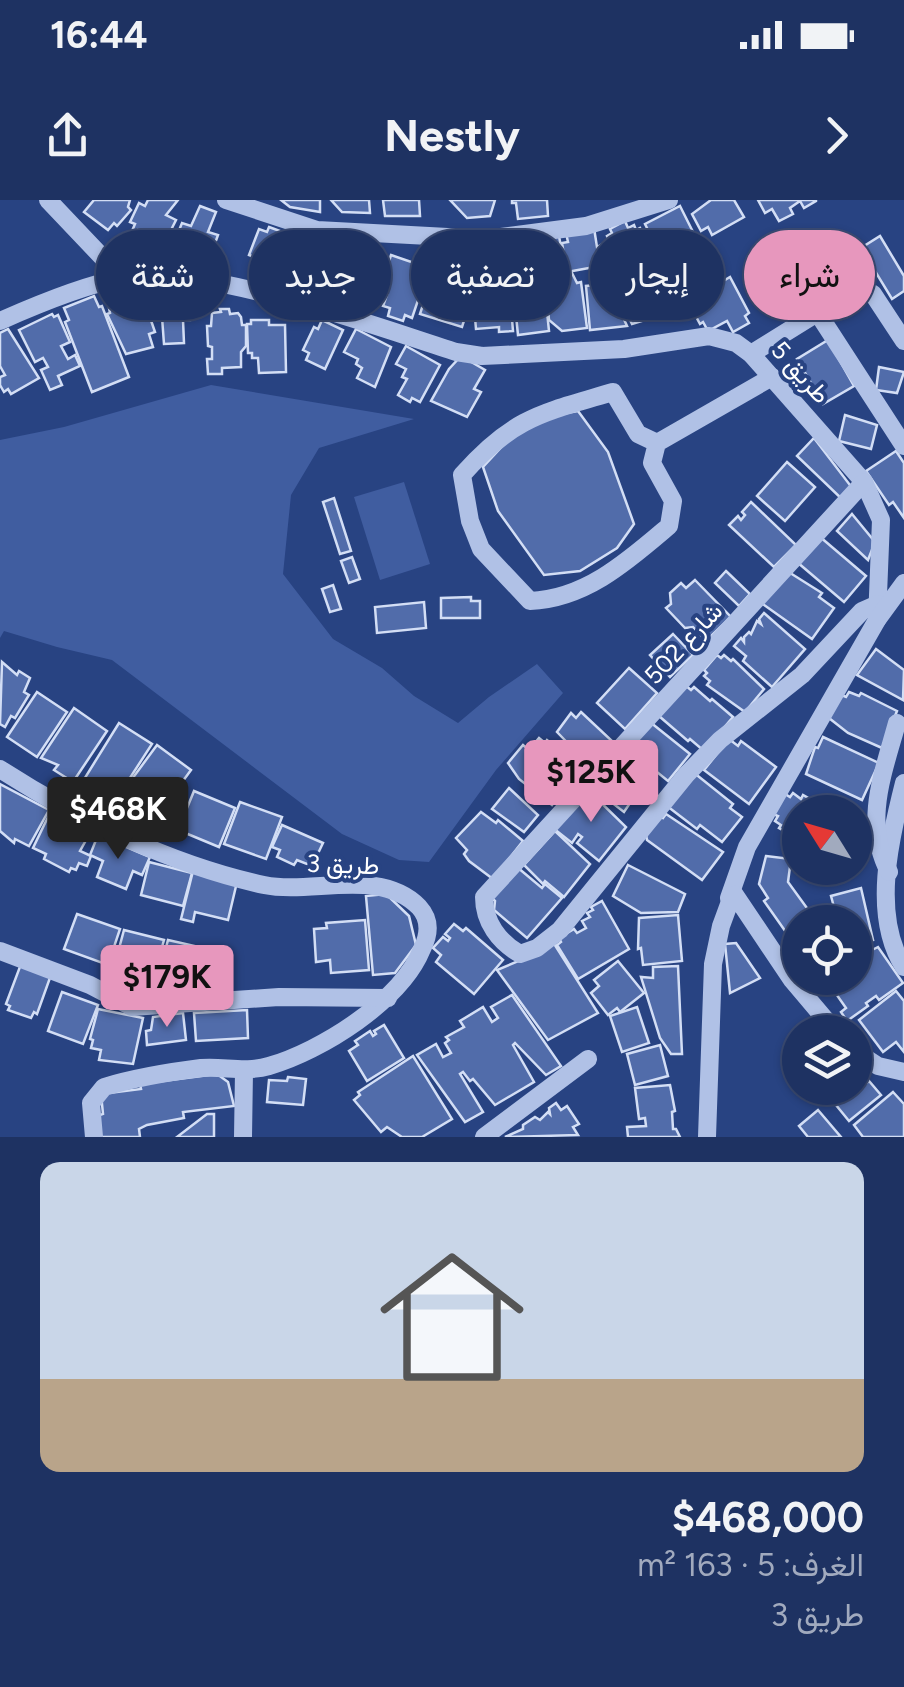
<!DOCTYPE html>
<html lang="ar">
<head>
<meta charset="utf-8">
<style>
  :root { --surface:#1e3262; --page:#2b3e6b; --text:#f1f3f6; --muted:#a1aabe; --line:#3c4d77; --accent:#e797bd }
  body { margin:0; font-family:Figtree,Vazirmatn,sans-serif; background:var(--page); color:var(--text); direction:rtl; height:100vh; display:flex; flex-direction:column; font-size:38px; white-space:nowrap }
  * { box-sizing:border-box; margin:0 }
  p { font-size:32px; color:var(--muted) }
  .icon { flex:none; width:55px; height:55px; fill:none; stroke:currentColor; stroke-width:2; stroke-linecap:round; stroke-linejoin:round }
  .map { position:relative; height:937px; overflow:hidden; direction:ltr }
  .drawer { display:flex; flex-direction:column; background:var(--surface); flex:1 }
  .drawer>* { flex:none }
  .top-card { position:absolute; left:30px; top:30px; width:845px; height:90px; direction:rtl; display:flex; gap:20px }
  .needle { width:65px; rotate:307deg }
  .buttons { position:absolute; left:782px; top:595px; display:grid; gap:20px }
  .buttons a { display:grid; place-items:center; width:90px; height:90px; border-radius:50%; background:var(--surface); box-shadow:0 2px 8px #0004,0 0 0 2px var(--line); font-size:50px }
  .price { position:absolute; translate:-50% -85px; padding:0 22px; border-radius:10px; background:var(--accent); color:#111; font-size:32px; line-height:65px; filter:drop-shadow(0 2px 5px #0008) }
  .price::after { content:''; position:absolute; left:50%; top:60px; width:30px; height:22px; margin-left:-15px; background:inherit; clip-path:polygon(0 0,100% 0,50% 100%) }
  .price.current { background:#222; color:#fff }
  ul { padding:0; list-style:none }
  li { display:grid; align-content:center; gap:20px; height:530px; padding:0 40px }
  li+li { border-top:2px solid var(--line) }
  li span { display:grid; place-items:center; height:310px; border-radius:20px; color:#555 }
  li>.icon { margin-inline-start:auto }
  span .icon { width:180px; height:180px; fill:#fffc; stroke-width:1 }
  li b { font-size:42px }
  .chip { padding:0 35px; border-radius:45px; background:var(--surface); box-shadow:0 2px 8px #0004,0 0 0 2px var(--line); font-size:35px; line-height:90px }
  .chip.current { background:var(--accent); color:#111 }
  .status { display:flex; justify-content:space-between; align-items:center; height:70px; padding:0 50px; background:var(--surface); direction:ltr }
  .status svg { height:28px; fill:currentColor }
  header { display:flex; justify-content:space-between; align-items:center; height:130px; padding:0 40px; background:var(--surface); font-size:45px; font-weight:700 }
  .map>svg:first-child { display:block }
  .green { fill:#405da0 }
  .building { fill:#516caa; stroke:#d3def5; stroke-width:2.5 }
  .lines { fill:none; stroke-linecap:round; stroke-linejoin:round }
  .minor { stroke:#b0c1e6; stroke-width:18 }
  .labels { text-anchor:middle; stroke-width:8; stroke-linejoin:round; paint-order:stroke }
  .street-label { font-size:25px; fill:#fff; stroke:#284382 }
</style>
</head>
<body>
<div class="status"><b>16:44</b><svg viewBox="0 0 49 12"><path d="M0 12V9h3v3zM5 12V6h3v6zM10 12V3h3v9zM15 12V0h3v12zM26 1h20v11H26zM47 4h2v5h-2z"/></svg></div>
<header><svg class="icon" aria-label="forward" viewBox="0 0 24 24"><path d="M9 5l7 7-7 7"/></svg>Nestly<svg class="icon" aria-label="share" viewBox="0 0 24 24"><path d="M12 15V3M7 8l5-5 5 5M5 13v7h14v-7"/></svg></header>
<div class="map">
<svg width="904" height="937" viewBox="0 0 904 937">
  <rect width="100%" height="100%" fill="#284382"/>
  <g class="green">
    <path d="M211,185l203,34 -95,29 -28,47 -8,79 50,65 49,29 32,28 44,27 31,-26 48,-33 26,29 -67,77 -67,92 -30,-2 -57,-26 -230,-174 -55,-13 -53,-16 -4,7v-198l64,-13z"/>
    <path d="M404,282l26,82 -50,16 -26,-83z"/>
  </g>
  <g class="building">
    <path d="M94,0h36l-2,7 3,3 -14,16 -3,-3 -6,7 -24,-18z"/>
    <path d="M148,0h30l-12,15 10,5 -9,18 -5,-2 -4,7 -20,-13 -1,3 -5,-2 3,-7 -5,-2 9,-19 6,3z"/>
    <path d="M281,0h39v12l-30,-5z"/>
    <path d="M331,0h38l1,13 -28,-1z"/>
    <path d="M383,0h36l1,16h-35z"/>
    <path d="M450,0h45l-5,16 -23,2z"/>
    <path d="M512,0h35l1,16 -30,3 -2,-16h-4z"/>
    <path d="M711,0h23l10,17 -32,18 -4,-8 -7,4 -9,-17z"/>
    <path d="M758,0h58v1l-12,7 -4,-7 -10,7 3,6 -14,7 -7,-12 -7,4z"/>
    <path d="M200,6l16,6 -8,20 10,3 -9,25 -36,-15 9,-22 9,3z"/>
    <path d="M680,6l14,28 -35,18 -14,-28z"/>
    <path d="M625,21l3,7 6,-3 2,5 4,-2 10,21 -39,20 -12,-23 10,-6 -2,-4 5,-3 -2,-4z"/>
    <path d="M269,27l27,10 -14,36 -4,-1 2,-5 -10,-4 -3,7 -16,-5 3,-8 -5,-2 10,-26 8,3z"/>
    <path d="M594,28l6,38 -33,6 -5,-29 6,-1 -2,-9z"/>
    <path d="M559,36l6,33 -25,5 -1,-8 -14,3 1,7 -26,5 -7,-25 22,-5 7,-5 2,-8z"/>
    <path d="M880,36l24,40v15l-12,8 -31,-51z"/>
    <path d="M303,38l46,15 -12,37 -9,-3 2,-4 -33,-7 4,-10 -6,-2z"/>
    <path d="M364,50l20,7 -2,7 4,1 -14,43 -27,-9 1,-5 -4,-1 8,-32 9,3z"/>
    <path d="M477,51l16,3 -10,27 -22,-8 2,-4 -8,-3 4,-11 5,1 2,-4 9,3z"/>
    <path d="M391,55l38,13 -17,50 -7,-3 -2,6 -15,-5 2,-8 -7,-2 4,-11 -8,-2z"/>
    <path d="M643,62l4,8 9,-4 19,39 -15,8 -3,-5 -6,2 4,7 -23,7 -19,-39 10,-5 -3,-6z"/>
    <path d="M572,73l5,10 4,-1 6,46 -25,3 -13,-11 -3,-36h6l-1,-10z"/>
    <path d="M715,73l5,10 10,-6 19,36 -4,3 4,7 -16,9 -6,-11 -19,10 -5,-9 -3,2 -15,-28 22,-11 -3,-6z"/>
    <path d="M431,80l42,13 -11,34 -42,-13z"/>
    <path d="M608,84l19,42 -37,4 -4,-44z"/>
    <path d="M133,85l7,19 5,-1 10,29 -6,2 4,13 -27,7 -19,-40 3,-1 -3,-15 1,-4z"/>
    <path d="M194,87l1,22 -5,1v10h-7l1,23 -20,1 -2,-27h-6l-1,-28z"/>
    <path d="M506,90v6h4l3,35 -14,1v-5l-23,2 -2,-23 13,-1 -1,-13z"/>
    <path d="M545,92l4,39 -31,4 -4,-39z"/>
    <path d="M94,96l5,11 3,-1 27,71 -37,15 -27,-70 4,-2 -5,-12z"/>
    <path d="M220,109h9l1,5 8,-1 3,4 1,8h4v21l-5,6v15l-19,1v6h-14l-1,-15h5v-12l-4,-1 -1,-20h4l1,-13 9,-1z"/>
    <path d="M52,114l2,3 4,-2 12,27 -9,4 7,13 7,-4 5,11 -22,10 4,9 -12,5 -9,-20 7,-3 -5,-9 -8,4 -16,-32z"/>
    <path d="M251,120h18v5h16l1,47 -27,1 -1,-15h-6v-5h-4l-1,-29h4z"/>
    <path d="M322,120l21,10 -18,39 -19,-9 3,-7 -6,-3 11,-23 4,2z"/>
    <path d="M8,129l31,49 -28,16 -3,-5 -4,3 -4,-7v-8l5,-2 -5,-9v-33z"/>
    <path d="M356,129l35,18 -16,40 -18,-9 5,-10 -6,-4 2,-5 -14,-7z"/>
    <path d="M828,140l26,46 -31,18 -26,-45z"/>
    <path d="M406,146l34,19 -20,37 -8,-4 -2,4 -12,-7 9,-16 -5,-2 4,-8 -10,-5z"/>
    <path d="M461,156l24,14 -11,19 7,3 -14,25 -36,-16 18,-32z"/>
    <path d="M879,167l25,5 -7,21 -21,-3z"/>
    <path d="M578,211l30,41 26,72 -17,24 -37,23 -36,4 -46,-64 -15,-44 25,-27 42,-24z"/>
    <path d="M845,215l32,10 -6,24 -32,-8z"/>
    <path d="M814,238l39,51 -8,13 -48,-46z"/>
    <path d="M896,251l8,12v55l-11,-16 -4,3 -23,-34z"/>
    <path d="M787,262l28,25 -30,34 -28,-25z"/>
    <path d="M334,298l17,53 -11,3 -17,-52z"/>
    <path d="M751,302l45,43 -22,22 -45,-42 9,-9 3,4 4,-5 -3,-3z"/>
    <path d="M852,314l23,28 -7,18 -31,-29z"/>
    <path d="M819,336l47,40 -22,26 -47,-40z"/>
    <path d="M352,357l8,22 -11,4 -8,-22z"/>
    <path d="M726,371l24,23 -11,12 -24,-23z"/>
    <path d="M787,371l35,22 -3,4 15,11 -22,31 -52,-37z"/>
    <path d="M695,380l36,37 -25,24 -13,-14 -8,1 -19,-20 5,-4 -1,-11 11,-10 5,5z"/>
    <path d="M333,385l8,24 -11,3 -8,-23z"/>
    <path d="M471,397v4h9v17h-39v-20z"/>
    <path d="M424,402l2,26 -49,5 -2,-26z"/>
    <path d="M764,413l41,36 -33,38 -29,-26 3,-5 -12,-10 7,-8 3,4v-5l5,-5 2,2 6,-13 4,3 -2,-5z"/>
    <path d="M673,434l20,21 -23,22 -20,-22z"/>
    <path d="M876,449l28,21 -1,30 -46,-25z"/>
    <path d="M717,455l4,3 3,-3 7,6 2,-2 31,30 -19,23 -38,-27 3,-4 -6,-5 3,-3 -3,-3z"/>
    <path d="M2,462l15,13 2,-4 11,7 -6,14 5,3 -14,23 -4,-2 -6,11 -5,-3z"/>
    <path d="M629,468l28,25 -32,36 -28,-26z"/>
    <path d="M685,485l6,5 3,-3 16,14 2,-2 21,18 -29,34 -14,-12 -2,2 -29,-25z"/>
    <path d="M37,492l30,20 -30,45 -30,-20z"/>
    <path d="M849,492l10,4 2,-3 36,18 -15,37 -34,-15 -19,-15 10,-24 7,3z"/>
    <path d="M74,508l33,23 -34,51 -19,-12 4,-5 -17,-7z"/>
    <path d="M581,512l31,29 -23,24 -32,-33 14,-19 5,5z"/>
    <path d="M650,522l40,32 -22,27 -38,-31z"/>
    <path d="M119,523l33,21 -37,57 -32,-20z"/>
    <path d="M823,537l56,26 -17,37 -56,-26 9,-27 3,1z"/>
    <path d="M539,538l6,5 2,-3 35,28 -30,37 -33,-26 -11,-16 15,-18 6,5z"/>
    <path d="M729,539l9,7 3,-5 35,26 -27,37 -45,-34z"/>
    <path d="M157,545l34,25 -36,49 -34,-25z"/>
    <path d="M617,559l26,25 -19,28 -35,-27z"/>
    <path d="M693,572l40,32 -3,4 12,9 -20,25 -22,-17 -3,4 -30,-23z"/>
    <path d="M0,584l49,26 -20,36 -14,-7 -1,4 -14,-12z"/>
    <path d="M509,588l29,27 -14,17 -32,-23z"/>
    <path d="M587,589l39,38 -27,34 -22,-18 5,-6 -4,-3 -6,9 -19,-15z"/>
    <path d="M194,591l41,17 -16,39 -41,-17z"/>
    <path d="M793,593l8,6 2,-4 23,13 -3,4h-23v28l-21,-12 2,-3 -6,-4 3,-5 -5,-2 12,-20 5,3z"/>
    <path d="M240,602l42,15 -16,42 -42,-15z"/>
    <path d="M481,612l15,11 2,-3 25,21 -30,38 -24,-18 -5,-7 3,-4 -11,-12z"/>
    <path d="M50,613l40,20 -10,18 11,5 -4,10 -8,-3 -3,7 -5,-2 -2,4 -25,-13 2,-5 -13,-6z"/>
    <path d="M666,614l57,38 -21,28 -55,-40 -1,-5 14,-19 3,2z"/>
    <path d="M855,614l19,6 -13,43 -6,-2z"/>
    <path d="M282,625l41,18 -11,23 -15,-6 -3,5 -17,-8 3,-7 -8,-3z"/>
    <path d="M555,631l35,33 -26,33 -19,-16 -2,3 -19,-19z"/>
    <path d="M98,635l52,22 -8,18 -9,-4 -7,18 -29,-12 6,-16 -13,-6z"/>
    <path d="M766,656l25,3 -3,23 24,33 -4,3 3,4h-11v30l-36,-51 4,-3 -9,-14z"/>
    <path d="M149,662l43,11 -9,33 -42,-11z"/>
    <path d="M628,665l57,29 -7,18 -37,1 -28,-17z"/>
    <path d="M517,667l25,21 3,-4 17,14 -35,40 -33,-28 1,-9 -4,-4z"/>
    <path d="M193,671l44,11 -9,38 -33,-8 -2,10 -12,-3z"/>
    <path d="M861,688l12,52 -6,1 3,10 8,-4 25,36 -24,17 -3,-4 -10,7 2,3 -21,15 -6,-9 5,-4 -19,-27 6,-3h22v-56h-17l-7,-26z"/>
    <path d="M386,694l23,22 7,29 -21,28 -22,2 -7,-79z"/>
    <path d="M602,701l27,48 -51,30 -21,-34 4,-3 -2,-4 15,-9 3,4 9,-5 -4,-7 8,-4 -3,-4 6,-3 -2,-3z"/>
    <path d="M77,714l43,15 -12,36 -44,-16z"/>
    <path d="M678,715l4,46 -39,4 -2,-17 -3,1 1,-31z"/>
    <path d="M365,720l4,50 -38,3 -1,-13 -14,2 -2,-33 13,-1 -1,-5z"/>
    <path d="M454,724l9,7 3,-3 37,32 -29,34 -38,-32 5,-7 -8,-7 10,-11 5,4 2,-3 -5,-4z"/>
    <path d="M124,730l40,10 -12,42 -39,-11z"/>
    <path d="M168,740l44,10 2,24 -5,-1 -2,10 -7,-2 -2,6 -41,-5z"/>
    <path d="M553,742l45,71 -50,27 -51,-70 43,-18z"/>
    <path d="M736,743l24,35 -30,15 -5,-49z"/>
    <path d="M618,761l26,32 -24,19 -3,-4 -9,7 -17,-22 8,-7 -5,-6z"/>
    <path d="M21,764l30,11 -14,39 -3,-2 -3,6 -23,-8 2,-4 -4,-2z"/>
    <path d="M678,766l4,88h-11l-11,-16 -19,-61 12,1v-11z"/>
    <path d="M896,791l8,10v51l-8,-10 -13,10 -24,-32z"/>
    <path d="M62,792l36,13 -15,39 -35,-13z"/>
    <path d="M512,795l49,71 -15,9 -31,-32 -2,2 21,37 -39,23 -22,-26 -3,2 -7,-9 -3,2 23,38 -18,10 -48,-67 19,-11 7,13 8,-4 -6,-10 4,-3 -3,-3 18,-10 -4,-6 23,-14 9,15 6,-4 -7,-11z"/>
    <path d="M637,807l12,36 -27,9 -12,-36z"/>
    <path d="M98,809l45,9 -10,46 -34,-4 2,-10 -10,-2 2,-8 -3,-1z"/>
    <path d="M247,810l1,28 -52,3 -2,-28z"/>
    <path d="M183,813l3,27 -39,5 -1,-14 5,-1 2,-13z"/>
    <path d="M384,825l20,33 -37,23 -18,-30 9,-6 -3,-4 15,-10 3,5 3,-2 -2,-3z"/>
    <path d="M660,845l8,31 -33,9 -8,-31z"/>
    <path d="M413,856l39,63 -30,18h-20l-15,-10 -6,5 -27,-32 6,-5 -2,-3z"/>
    <path d="M217,874l11,8 6,24 -51,6 1,6 -37,7 -8,4 1,8h-41l-2,-21 6,-2 -2,-20 40,-5 -1,-5z"/>
    <path d="M855,875l9,10 5,-4 12,14 -32,26 -22,-27 8,-6h20z"/>
    <path d="M288,877l18,2 -3,26 -36,-3 2,-22 18,1z"/>
    <path d="M670,885l5,26 -3,1 1,17h3l4,8h-52l-1,-10 19,-1 -1,-8 -6,1 -4,-31z"/>
    <path d="M893,892l11,12v33h-41l-9,-12z"/>
    <path d="M556,903l5,7 6,-4 12,18 -6,3 5,8 -73,2 18,-8v-4l12,-8 5,3 8,-8 2,2 -1,-6z"/>
    <path d="M818,910l23,27h-33l-9,-11z"/>
    <path d="M207,914h7v23h-37z"/>
  </g>
  <g class="lines">
    <g class="minor">
      <path d="M48,0l74,78"/>
      <path d="M226,0l91,30 168,9 101,-13 83,-26"/>
      <path d="M819,115l85,131"/>
      <path d="M0,121c36,-16 84,-36 122,-43 82,-15 252,48 334,74l26,4 142,-7 85,-13 27,7 15,11 113,128 17,38 -4,100"/>
      <path d="M751,154l103,-64 9,-2 10,6 31,47"/>
      <path d="M657,243l-5,20 21,38 -4,25c-40,34 -83,73 -139,75l-49,-52 -11,-28 -8,-46c51,-58 80,-62 151,-83l25,42 19,9 115,-66"/>
      <path d="M864,282l-380,415c0,25 15,45 36,57l17,-6 23,-18 126,-155 34,-35 82,-65 60,-64 16,-7"/>
      <path d="M0,569c79,51 172,96 264,116 48,10 116,-18 155,22 12,13 10,28 3,42 -21,52 -101,102 -153,117 -24,7 -45,0 -68,2 -32,4 -67,10 -97,19l-13,16 3,34"/>
      <path d="M904,583c-14,55 -33,133 0,184"/>
      <path d="M889,672c-26,-50 -6,-98 8,-149"/>
      <path d="M729,698l18,-51 130,-227 27,-37"/>
      <path d="M0,751l90,34 42,22 147,-10 109,1"/>
      <path d="M855,851l23,15 26,6"/>
      <path d="M243,937l1,-66"/>
      <path d="M484,937l104,-78"/>
      <path d="M707,937l6,-173 8,-38 11,-30 3,-1 57,85 44,52"/>
    </g>
  </g>
  <g class="labels">
    <g class="street-label">
      <text transform="translate(801 172) rotate(48)" y="9">طريق 5</text>
      <text transform="translate(683 443) rotate(-47)" y="9">شارع 502</text>
      <text transform="translate(343 664) rotate(2)" y="9">طريق 3</text>
    </g>
  </g>
</svg>
<div class="buttons">
<a><svg class="needle" viewBox="-14 -14 28 28"><path d="M0-13l5 13h-10z" fill="#e53935"/><path d="M0 13l5-13h-10z" fill="#a1aabe"/></svg></a>
<a><svg class="icon" aria-label="locate" viewBox="0 0 24 24"><circle cx="12" cy="12" r="6"/><path d="M12 2v4M12 18v4M2 12h4M18 12h4"/></svg></a>
<a><svg class="icon" aria-label="layers" viewBox="0 0 24 24"><path d="M12 4l9 5-9 5-9-5zM3 14l9 5 9-5"/></svg></a>
</div>
<b class="price" style="left:591px;top:625px">$125K</b>
<b class="price current" style="left:118px;top:662px">$468K</b>
<b class="price" style="left:167px;top:830px">$179K</b>
<div class="top-card">
<a class="chip current">شراء</a>
<a class="chip">إيجار</a>
<a class="chip">تصفية</a>
<a class="chip">جديد</a>
<a class="chip">شقة</a>
</div>
</div>
<section class="drawer">
<ul>
<li><span style="background:linear-gradient(#c9d6e8 70%,#b9a48a 0)"><svg class="icon" aria-label="home" viewBox="0 0 24 24"><path d="M3 11l9-7 9 7M6 9v11h12V9"/></svg></span><div><b>$468,000</b><p>الغرف: 5 · 163 m²</p><p>طريق 3</p></div></li>
</ul>
</section>
</body>
</html>
